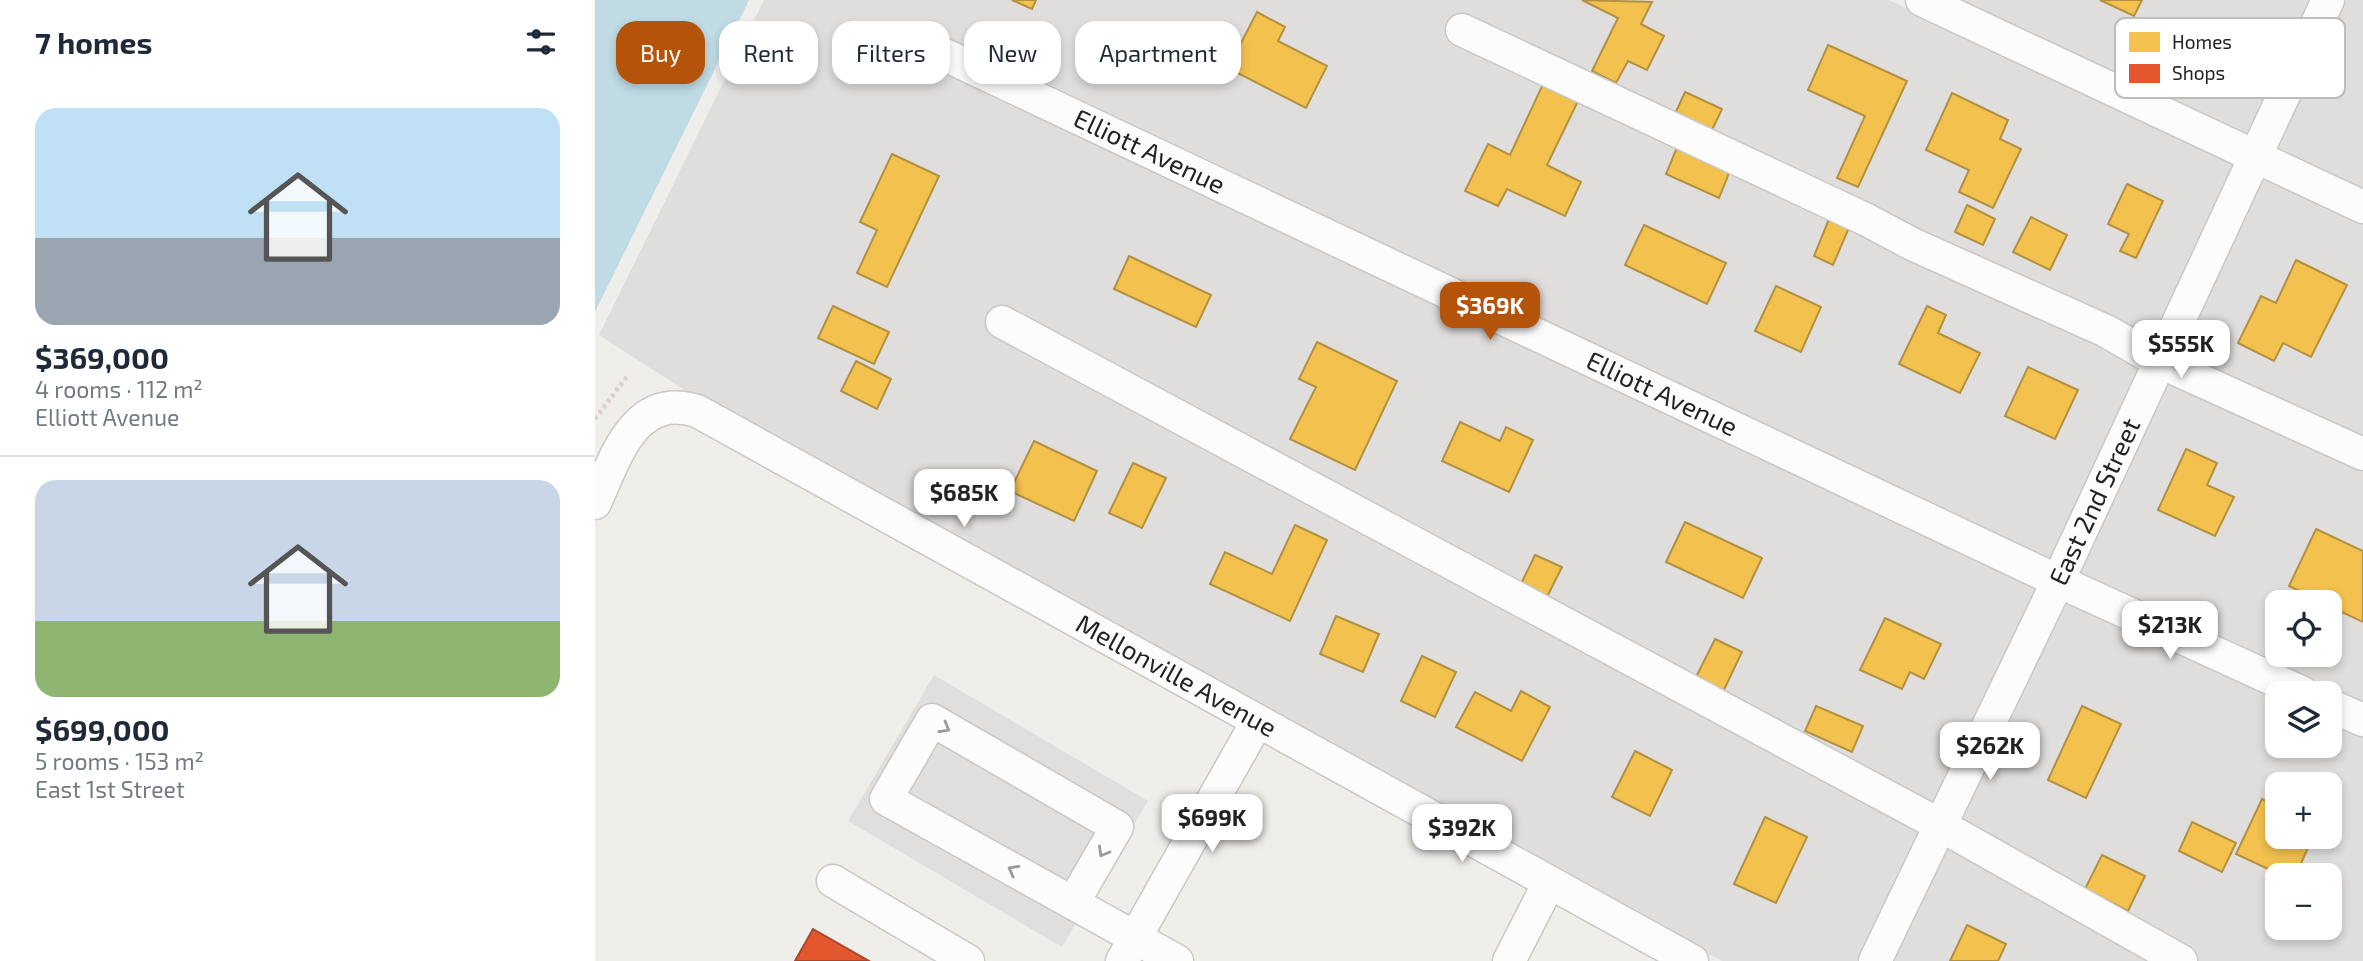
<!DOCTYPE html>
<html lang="en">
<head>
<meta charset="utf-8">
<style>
  :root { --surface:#fff; --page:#f6f6f7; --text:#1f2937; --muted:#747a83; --line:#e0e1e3; --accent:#b45309 }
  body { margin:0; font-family:"Exo 2",sans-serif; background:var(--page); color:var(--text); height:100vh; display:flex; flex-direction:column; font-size:26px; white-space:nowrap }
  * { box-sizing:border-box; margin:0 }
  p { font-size:23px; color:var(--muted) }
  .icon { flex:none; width:38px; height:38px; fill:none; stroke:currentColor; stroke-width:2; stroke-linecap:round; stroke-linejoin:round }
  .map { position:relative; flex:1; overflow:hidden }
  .sheet { display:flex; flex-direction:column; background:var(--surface); width:595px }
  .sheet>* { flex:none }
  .top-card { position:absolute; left:21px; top:21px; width:665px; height:63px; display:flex; gap:14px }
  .tools { position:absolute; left:1670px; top:590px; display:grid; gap:14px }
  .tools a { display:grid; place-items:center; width:77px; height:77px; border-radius:14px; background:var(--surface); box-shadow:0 4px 10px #0003; font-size:35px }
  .price { position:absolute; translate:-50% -60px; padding:0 16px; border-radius:14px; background:#fff; color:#222; font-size:23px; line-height:46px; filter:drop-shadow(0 2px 4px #0008) }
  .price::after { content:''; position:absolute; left:50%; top:42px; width:21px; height:16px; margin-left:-10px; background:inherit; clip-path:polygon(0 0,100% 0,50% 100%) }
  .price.active { background:var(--accent); color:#fff }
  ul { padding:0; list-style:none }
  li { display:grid; align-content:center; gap:14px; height:371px; padding:0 35px }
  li+li { border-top:2px solid var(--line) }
  li span { display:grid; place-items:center; height:217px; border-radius:21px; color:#555 }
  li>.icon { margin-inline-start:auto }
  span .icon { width:126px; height:126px; fill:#fffc; stroke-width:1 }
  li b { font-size:30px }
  h2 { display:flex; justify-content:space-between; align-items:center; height:84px; padding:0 35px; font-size:30px }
  .chip { padding:0 24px; border-radius:21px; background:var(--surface); box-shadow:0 4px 10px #0003; font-size:24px; line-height:63px }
  .chip.active { background:var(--accent); color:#fff }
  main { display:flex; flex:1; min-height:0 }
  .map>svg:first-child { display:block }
  .residential { fill:#dfdedc; fill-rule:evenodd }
  .parking { fill:#e0dfde }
  .water { fill:#bfdbe3 }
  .homes { fill:#f2c14e; stroke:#b49141; stroke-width:2 }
  .shops { fill:#e4572e; stroke:#aa472a; stroke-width:2 }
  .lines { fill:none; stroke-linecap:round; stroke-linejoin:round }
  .minor-casing { stroke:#c9c8c7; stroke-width:35 }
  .path { stroke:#dccecd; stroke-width:4.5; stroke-dasharray:3.5 3.5; stroke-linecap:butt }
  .minor { stroke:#fdfcfc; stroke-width:32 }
  .oneway { stroke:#9a9a9a }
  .labels { text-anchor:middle; stroke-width:7; stroke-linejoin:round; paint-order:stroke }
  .street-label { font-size:26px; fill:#222; stroke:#fff }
  .key { fill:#fff; stroke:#bdbdbd; stroke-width:2 }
  .key-label { font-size:19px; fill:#222 }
</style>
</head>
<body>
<main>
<section class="sheet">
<h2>7 homes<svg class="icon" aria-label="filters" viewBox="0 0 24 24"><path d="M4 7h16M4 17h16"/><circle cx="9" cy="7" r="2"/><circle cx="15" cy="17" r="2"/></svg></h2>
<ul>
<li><span style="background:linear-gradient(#bfe0f5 60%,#9aa5b1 0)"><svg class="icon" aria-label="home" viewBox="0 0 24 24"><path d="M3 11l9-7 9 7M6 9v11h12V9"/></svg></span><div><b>$369,000</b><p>4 rooms · 112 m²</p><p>Elliott Avenue</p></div></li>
<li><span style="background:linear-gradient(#c9d6e8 65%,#8fb573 0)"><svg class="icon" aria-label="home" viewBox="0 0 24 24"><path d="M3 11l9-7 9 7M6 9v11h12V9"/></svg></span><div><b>$699,000</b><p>5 rooms · 153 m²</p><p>East 1st Street</p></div></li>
</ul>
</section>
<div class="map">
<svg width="1768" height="961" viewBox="0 0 1768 961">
  <rect width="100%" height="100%" fill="#f0eeeb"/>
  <g class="residential">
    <path d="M169,0h1125l346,162 -185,400 -1114,-526 -11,25 1113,526 -181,374h-135l-1030,-566 -93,-60z"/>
    <path d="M1360,0h356l-64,137z"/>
    <path d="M1751,0h17v192l-87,-42z"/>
    <path d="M1669,176l99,47v482l-284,-130zM1682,602h52v52h-52z"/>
    <path d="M1472,601l210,95v50h52v-26l34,16v225h-471zM1682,784h52v52h-52zM1682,875h52v53h-52z"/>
  </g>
  <path class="parking" d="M339,675l214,126 -86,146 -214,-126z"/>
  <path class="water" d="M0,0h154l-154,312z"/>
  <g class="homes">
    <path d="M417,0h24l-4,9z"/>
    <path d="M987,0l70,2 -11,22 23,12 -17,34 -19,-9 -12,22 -24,-12 26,-53z"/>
    <path d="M1505,0h42l-8,16z"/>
    <path d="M662,12l28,15 -7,14 49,25 -21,42 -78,-40z"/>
    <path d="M1233,45l79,36 -49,106 -21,-9 28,-62 -57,-26z"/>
    <path d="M949,82l35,17 -32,66 34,17 -16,34 -58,-27 -9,17 -33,-15 23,-47 22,11z"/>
    <path d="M1090,92l37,17 -10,21 -37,-16z"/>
    <path d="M1357,93l56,27 -8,19 21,10 -28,59 -34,-16 10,-22 -43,-20z"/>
    <path d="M1083,145l53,23 -12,30 -53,-24z"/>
    <path d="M297,154l47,22 -52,111 -30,-14 20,-43 -17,-8z"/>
    <path d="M1532,184l36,17 -27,57 -16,-7 9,-17 -21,-10z"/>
    <path d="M1372,205l28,14 -12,26 -28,-13z"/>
    <path d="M1236,214l20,9 -18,42 -19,-9z"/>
    <path d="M1436,217l36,18 -17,35 -37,-18z"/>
    <path d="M1049,225l82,38 -19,41 -82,-39z"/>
    <path d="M534,256l82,39 -15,32 -82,-38z"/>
    <path d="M1701,260l51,25 -36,72 -28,-14 -9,18 -36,-18 23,-47 15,7z"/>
    <path d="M1181,286l45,21 -20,45 -46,-21z"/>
    <path d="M238,306l56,26 -15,32 -56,-26z"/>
    <path d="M1332,306l19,9 -8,18 42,20 -20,40 -61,-29z"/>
    <path d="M722,342l80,39 -42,89 -65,-31 26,-52 -17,-8z"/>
    <path d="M261,361l35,18 -14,30 -36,-18z"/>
    <path d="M1433,367l50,23 -23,49 -50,-23z"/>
    <path d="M865,422l40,19 6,-14 27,13 -24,52 -67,-31z"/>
    <path d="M439,441l63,30 -23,50 -64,-30z"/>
    <path d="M1591,449l31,14 -10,22 27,12 -19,39 -57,-26z"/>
    <path d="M538,463l33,15 -24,50 -33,-15z"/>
    <path d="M1090,522l77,36 -19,40 -77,-36z"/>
    <path d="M700,525l32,15 -37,81 -80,-37 15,-32 47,22z"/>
    <path d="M1721,529l47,22v71l-34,-16v-4h-7l-33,-16z"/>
    <path d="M940,555l27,12 -15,30 -26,-13z"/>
    <path d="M741,616l43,18 -16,38 -43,-18z"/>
    <path d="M1290,618l56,26 -17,35 -14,-7 -8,17 -42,-19z"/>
    <path d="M1120,639l27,13 -20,42 -28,-13z"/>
    <path d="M827,656l34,16 -21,45 -34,-16z"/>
    <path d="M926,691l29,16 -28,54 -66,-34 19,-35 36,19z"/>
    <path d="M1221,706l47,20 -11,26 -47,-21z"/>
    <path d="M1487,706l39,18 -35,74 -38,-18z"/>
    <path d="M1040,751l37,19 -22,46 -38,-19z"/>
    <path d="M1667,799l15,7v30h36l-17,39h-15l-45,-21z"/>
    <path d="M1170,817l42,20 -31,66 -42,-19z"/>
    <path d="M1597,822l44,21 -14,29 -43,-21z"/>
    <path d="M1507,855l43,21 -17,35 -43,-22z"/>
    <path d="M1372,925l39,19 -8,17h-48z"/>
  </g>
  <path class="shops" d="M218,929l56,32h-74z"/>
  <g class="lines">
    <g class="minor-casing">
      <g id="minor">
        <path d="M1327,0l441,207"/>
        <path d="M867,30l405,190 45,24 194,87 54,31 203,92"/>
        <path id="s1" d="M350,55l1113,526 245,112"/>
        <path d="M407,322l938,503 241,136"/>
        <path id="s2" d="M0,503c21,-46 39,-111 102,-92l995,550"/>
        <path d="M1734,705l34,15"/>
        <path d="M238,881l135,80"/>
        <path d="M478,903l44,-76 -185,-107 -46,79 291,162"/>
        <path d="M527,961l135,-239"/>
        <path d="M914,961l40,-78"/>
        <path id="s3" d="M1280,961l183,-380 270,-581"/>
      </g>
    </g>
    <path class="path" d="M0,419l33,-44"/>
    <use href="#minor" class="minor"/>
  </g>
  <defs><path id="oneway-chevron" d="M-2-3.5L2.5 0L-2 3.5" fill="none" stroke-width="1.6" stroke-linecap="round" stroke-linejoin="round" transform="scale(1.75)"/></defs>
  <g class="oneway">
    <use href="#oneway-chevron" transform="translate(350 728) rotate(30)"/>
    <use href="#oneway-chevron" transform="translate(508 852) rotate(120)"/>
    <use href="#oneway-chevron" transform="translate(418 870) rotate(-151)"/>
  </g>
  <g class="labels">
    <g class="street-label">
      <text dy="9" stroke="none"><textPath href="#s1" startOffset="226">Elliott Avenue</textPath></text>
      <text dy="9" stroke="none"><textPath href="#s1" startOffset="793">Elliott Avenue</textPath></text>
      <text dy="9" stroke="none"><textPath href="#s3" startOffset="509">East 2nd Street</textPath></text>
      <text dy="9" stroke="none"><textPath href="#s2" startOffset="702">Mellonville Avenue</textPath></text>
    </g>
  </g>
  <rect x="1520" y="18" width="230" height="80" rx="10" class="key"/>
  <rect x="1534" y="32" width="31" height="20" fill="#f2c14e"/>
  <rect x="1534" y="64" width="31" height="19" fill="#e4572e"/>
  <g class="key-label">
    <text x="1577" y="49">Homes</text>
    <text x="1577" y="80">Shops</text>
  </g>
</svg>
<div class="tools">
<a><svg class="icon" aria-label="locate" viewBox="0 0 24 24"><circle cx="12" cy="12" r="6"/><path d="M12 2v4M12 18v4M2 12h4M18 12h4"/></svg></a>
<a><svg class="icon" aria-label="layers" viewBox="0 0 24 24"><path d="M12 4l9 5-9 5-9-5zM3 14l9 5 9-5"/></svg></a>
<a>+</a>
<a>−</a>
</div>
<b class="price active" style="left:895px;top:342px">$369K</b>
<b class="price" style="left:1586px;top:380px">$555K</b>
<b class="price" style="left:369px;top:529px">$685K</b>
<b class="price" style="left:1575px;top:661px">$213K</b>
<b class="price" style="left:1395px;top:782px">$262K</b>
<b class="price" style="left:617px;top:854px">$699K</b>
<b class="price" style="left:867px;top:864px">$392K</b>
<div class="top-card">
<a class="chip active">Buy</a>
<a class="chip">Rent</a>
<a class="chip">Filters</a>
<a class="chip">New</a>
<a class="chip">Apartment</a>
</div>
</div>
</main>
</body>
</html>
